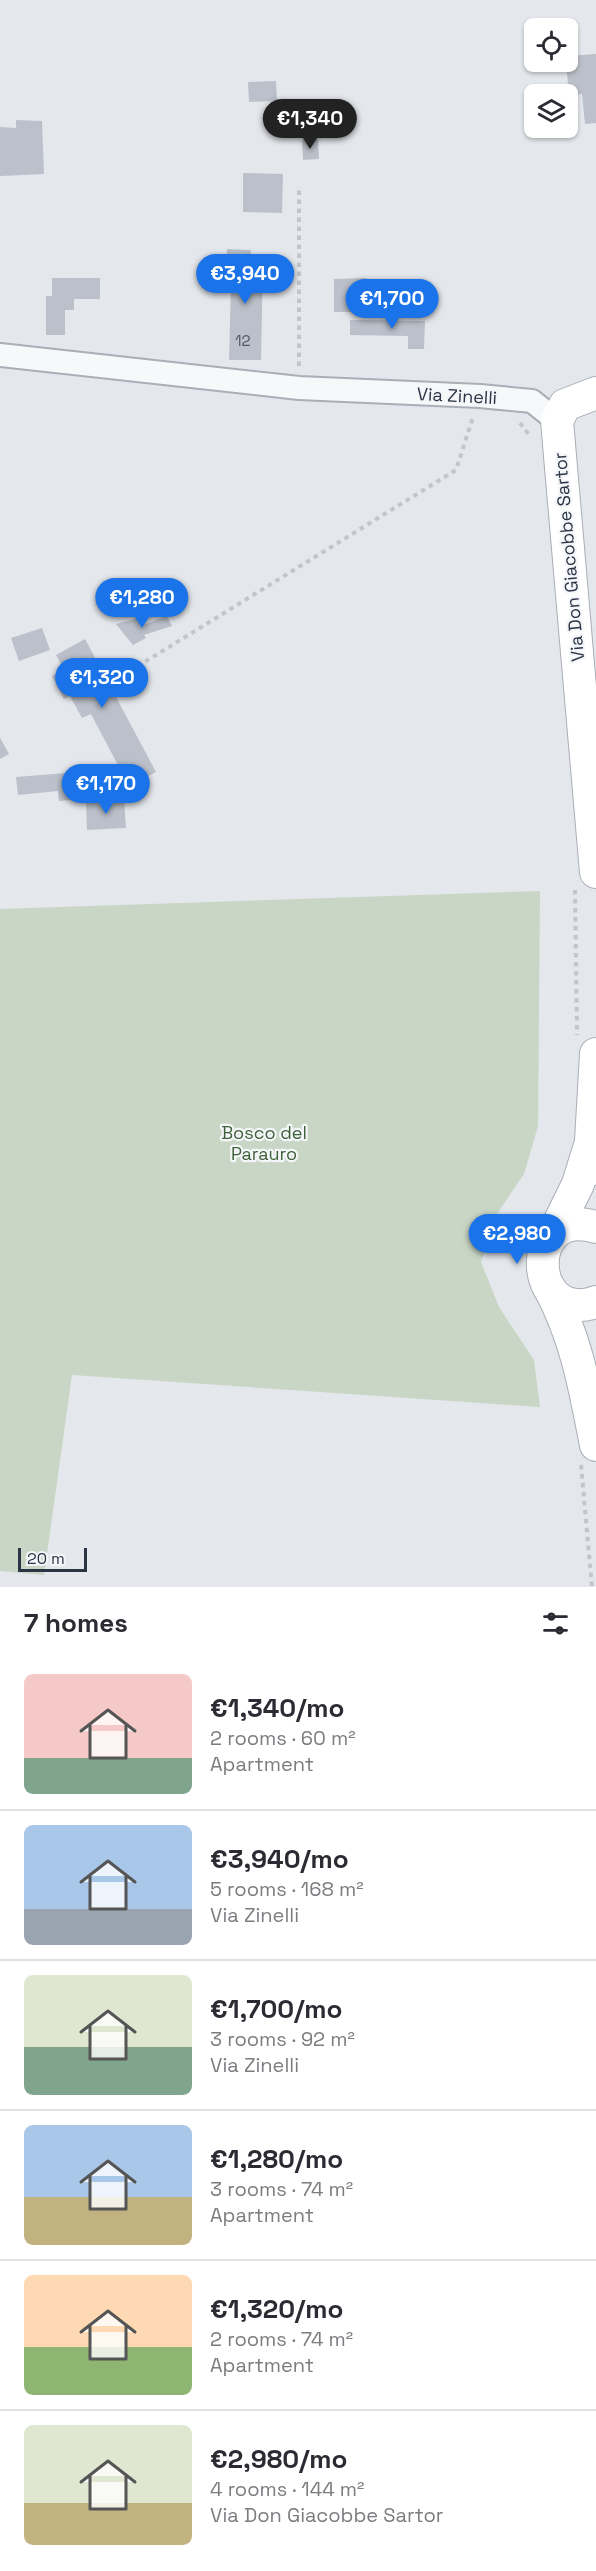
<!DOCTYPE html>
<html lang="en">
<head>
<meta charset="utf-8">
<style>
  :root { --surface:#fff; --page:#f7f7f7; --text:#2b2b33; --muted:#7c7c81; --line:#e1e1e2; --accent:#1a73e8 }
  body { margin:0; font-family:"Space Grotesk",sans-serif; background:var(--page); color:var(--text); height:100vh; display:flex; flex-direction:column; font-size:22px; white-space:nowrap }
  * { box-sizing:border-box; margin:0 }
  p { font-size:20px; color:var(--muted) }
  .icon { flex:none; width:33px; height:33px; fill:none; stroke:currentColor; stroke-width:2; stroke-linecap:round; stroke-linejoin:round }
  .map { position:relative; height:1587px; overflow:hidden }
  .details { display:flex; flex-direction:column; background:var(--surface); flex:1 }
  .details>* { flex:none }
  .buttons { position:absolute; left:524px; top:18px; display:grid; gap:12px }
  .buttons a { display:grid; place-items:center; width:54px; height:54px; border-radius:9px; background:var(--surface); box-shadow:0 2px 4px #0004; font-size:30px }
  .scale { position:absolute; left:18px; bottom:15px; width:69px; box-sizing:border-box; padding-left:6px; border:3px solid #2b3445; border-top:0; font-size:16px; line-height:21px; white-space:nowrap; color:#2b3445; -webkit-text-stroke:4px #f4f6f9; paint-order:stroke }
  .price { position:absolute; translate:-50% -51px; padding:0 14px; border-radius:21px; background:var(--accent); color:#fff; font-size:20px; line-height:39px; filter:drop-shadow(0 2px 3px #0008) }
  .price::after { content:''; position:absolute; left:50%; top:36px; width:18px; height:14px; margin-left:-9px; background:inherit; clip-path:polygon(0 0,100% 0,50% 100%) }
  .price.on { background:#222; color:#fff }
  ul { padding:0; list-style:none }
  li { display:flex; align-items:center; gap:18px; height:150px; padding:0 24px }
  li+li { border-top:2px solid var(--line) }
  li span { display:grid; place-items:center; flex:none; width:168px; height:120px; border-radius:9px; color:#555 }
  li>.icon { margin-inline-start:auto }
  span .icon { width:72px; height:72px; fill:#fffc; stroke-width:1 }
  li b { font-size:26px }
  h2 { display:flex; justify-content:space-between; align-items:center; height:72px; padding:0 24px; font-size:26px }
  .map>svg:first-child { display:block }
  .green { fill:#c9d6c5 }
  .building { fill:#bbc0ca }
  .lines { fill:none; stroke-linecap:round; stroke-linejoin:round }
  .street-casing { stroke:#a9aeb7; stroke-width:26 }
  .secondary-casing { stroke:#a9aeb7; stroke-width:34 }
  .path { stroke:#c2c5cb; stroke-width:4; stroke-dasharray:4.5 4.5; stroke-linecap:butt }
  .street { stroke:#f7f8fa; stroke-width:22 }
  .secondary { stroke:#fff; stroke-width:32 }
  .labels { text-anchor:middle; stroke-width:4.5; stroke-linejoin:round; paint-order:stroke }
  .number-label { font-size:15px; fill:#4f5766 }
  .street-label { font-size:18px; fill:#2b3445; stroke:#f4f6f9 }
  .park-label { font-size:18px; fill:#3f6138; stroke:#f4f6f9 }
</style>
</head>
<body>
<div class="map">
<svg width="596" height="1587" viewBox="0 0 596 1587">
  <rect width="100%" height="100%" fill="#e4e7ec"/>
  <path class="green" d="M540,891l-2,235 -14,48 -27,40 -16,48 18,45 35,53 6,47 -468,-32 -28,200 -44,-4v-662z"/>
  <g class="building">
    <path d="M596,54v69l-11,1 -3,-30 -13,1 -3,-33 1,-6z"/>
    <path d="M276,81l1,20 -28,1 -1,-20z"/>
    <path d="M16,120l26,1 2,53 -44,2v-49l16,1z"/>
    <path d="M318,139l1,20 -16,1 -1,-20z"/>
    <path d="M243,173l40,1 -1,39 -39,-1z"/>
    <path d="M227,249l24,1 -1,12h13l-2,98h-32l2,-75h-5z"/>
    <path d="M52,278h48v21h-26v11h-9v25h-19v-39h6z"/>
    <path d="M367,278v34h-33v-33z"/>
    <path d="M350,320l75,1 -1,28h-16v-13l-58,-1z"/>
    <path d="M167,616l5,10 -28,9 2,3 -13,7 -17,-21 23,-6 4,7z"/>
    <path d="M42,628l8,22 -31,11 -8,-23z"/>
    <path d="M85,639l71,133 -27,14 -38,-72 -9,4 -12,-22 -6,3 -12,-23 12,-6 -8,-15z"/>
    <path d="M0,738l9,16 -9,5z"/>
    <path d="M79,772l2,27 -22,2 -1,-10 -40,4 -2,-18z"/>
    <path d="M124,799l2,29 -39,2 -1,-29z"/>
  </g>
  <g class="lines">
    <g class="street-casing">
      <path id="street" d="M0,355l299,33 181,8 52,5 25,20"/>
    </g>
    <g class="secondary-casing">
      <g id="secondary">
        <path d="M596,393l-31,12 -8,16 39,451"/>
        <path d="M596,1054l-5,87 5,28"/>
        <path d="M596,1227c-74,-22 -68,99 0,75"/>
        <path d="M553,1235l25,-51 13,-42"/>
        <path d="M550,1289c27,51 35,100 46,156"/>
      </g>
    </g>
    <g class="path">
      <path d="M299,366v-180"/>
      <path d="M520,423l10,13"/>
      <path d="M130,671l326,-201 17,-53"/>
      <path d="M575,890l2,145"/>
      <path d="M581,1465l11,122"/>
    </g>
    <use href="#street" class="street"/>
    <use href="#secondary" class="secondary"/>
  </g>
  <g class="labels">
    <g class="number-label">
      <text x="243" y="346">12</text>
    </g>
    <g class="street-label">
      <text transform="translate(457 396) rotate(3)" y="6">Via Zinelli</text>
      <text transform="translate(569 557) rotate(-95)" y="6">Via Don Giacobbe Sartor</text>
    </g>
    <g class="park-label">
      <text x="264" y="1139">Bosco del<tspan x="264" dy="21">Parauro</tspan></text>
    </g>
  </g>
</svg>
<div class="buttons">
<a><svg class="icon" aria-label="locate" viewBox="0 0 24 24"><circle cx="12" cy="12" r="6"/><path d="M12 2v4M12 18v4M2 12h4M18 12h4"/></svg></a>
<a><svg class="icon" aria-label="layers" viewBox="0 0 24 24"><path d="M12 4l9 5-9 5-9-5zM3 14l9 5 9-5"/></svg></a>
</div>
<div class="scale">20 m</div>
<b class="price on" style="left:310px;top:150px">€1,340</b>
<b class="price" style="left:245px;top:305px">€3,940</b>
<b class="price" style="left:392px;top:330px">€1,700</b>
<b class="price" style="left:142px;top:629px">€1,280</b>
<b class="price" style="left:102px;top:709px">€1,320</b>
<b class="price" style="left:106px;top:815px">€1,170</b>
<b class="price" style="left:517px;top:1265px">€2,980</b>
</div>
<section class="details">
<h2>7 homes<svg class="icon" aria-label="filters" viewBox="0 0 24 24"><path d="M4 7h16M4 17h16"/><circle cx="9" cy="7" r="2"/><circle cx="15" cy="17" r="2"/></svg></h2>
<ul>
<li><span style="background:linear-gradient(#f6c9c9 70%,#7fa58c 0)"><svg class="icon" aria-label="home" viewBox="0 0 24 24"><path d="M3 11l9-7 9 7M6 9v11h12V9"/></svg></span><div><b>€1,340/mo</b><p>2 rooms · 60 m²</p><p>Apartment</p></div></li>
<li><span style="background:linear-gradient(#a9c7e8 70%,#9aa5b1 0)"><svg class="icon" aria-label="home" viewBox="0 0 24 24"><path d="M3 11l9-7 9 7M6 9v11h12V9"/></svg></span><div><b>€3,940/mo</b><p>5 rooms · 168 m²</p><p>Via Zinelli</p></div></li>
<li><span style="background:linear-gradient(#dfe7d0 60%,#7fa58c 0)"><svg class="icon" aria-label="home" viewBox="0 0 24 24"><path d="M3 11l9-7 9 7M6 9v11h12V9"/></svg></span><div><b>€1,700/mo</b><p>3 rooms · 92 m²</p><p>Via Zinelli</p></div></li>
<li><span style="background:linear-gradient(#a9c7e8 60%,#c2b280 0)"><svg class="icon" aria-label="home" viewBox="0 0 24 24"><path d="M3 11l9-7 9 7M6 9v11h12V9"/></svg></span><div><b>€1,280/mo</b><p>3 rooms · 74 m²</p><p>Apartment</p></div></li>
<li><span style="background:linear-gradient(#ffd9b3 60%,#8fb573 0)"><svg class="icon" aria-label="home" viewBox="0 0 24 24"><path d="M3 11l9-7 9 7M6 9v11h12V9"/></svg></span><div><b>€1,320/mo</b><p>2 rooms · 74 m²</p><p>Apartment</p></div></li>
<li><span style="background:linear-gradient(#dfe7d0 65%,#c2b280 0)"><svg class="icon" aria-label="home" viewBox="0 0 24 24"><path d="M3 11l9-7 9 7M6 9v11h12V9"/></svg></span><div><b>€2,980/mo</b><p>4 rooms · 144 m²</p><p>Via Don Giacobbe Sartor</p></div></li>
</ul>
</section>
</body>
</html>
